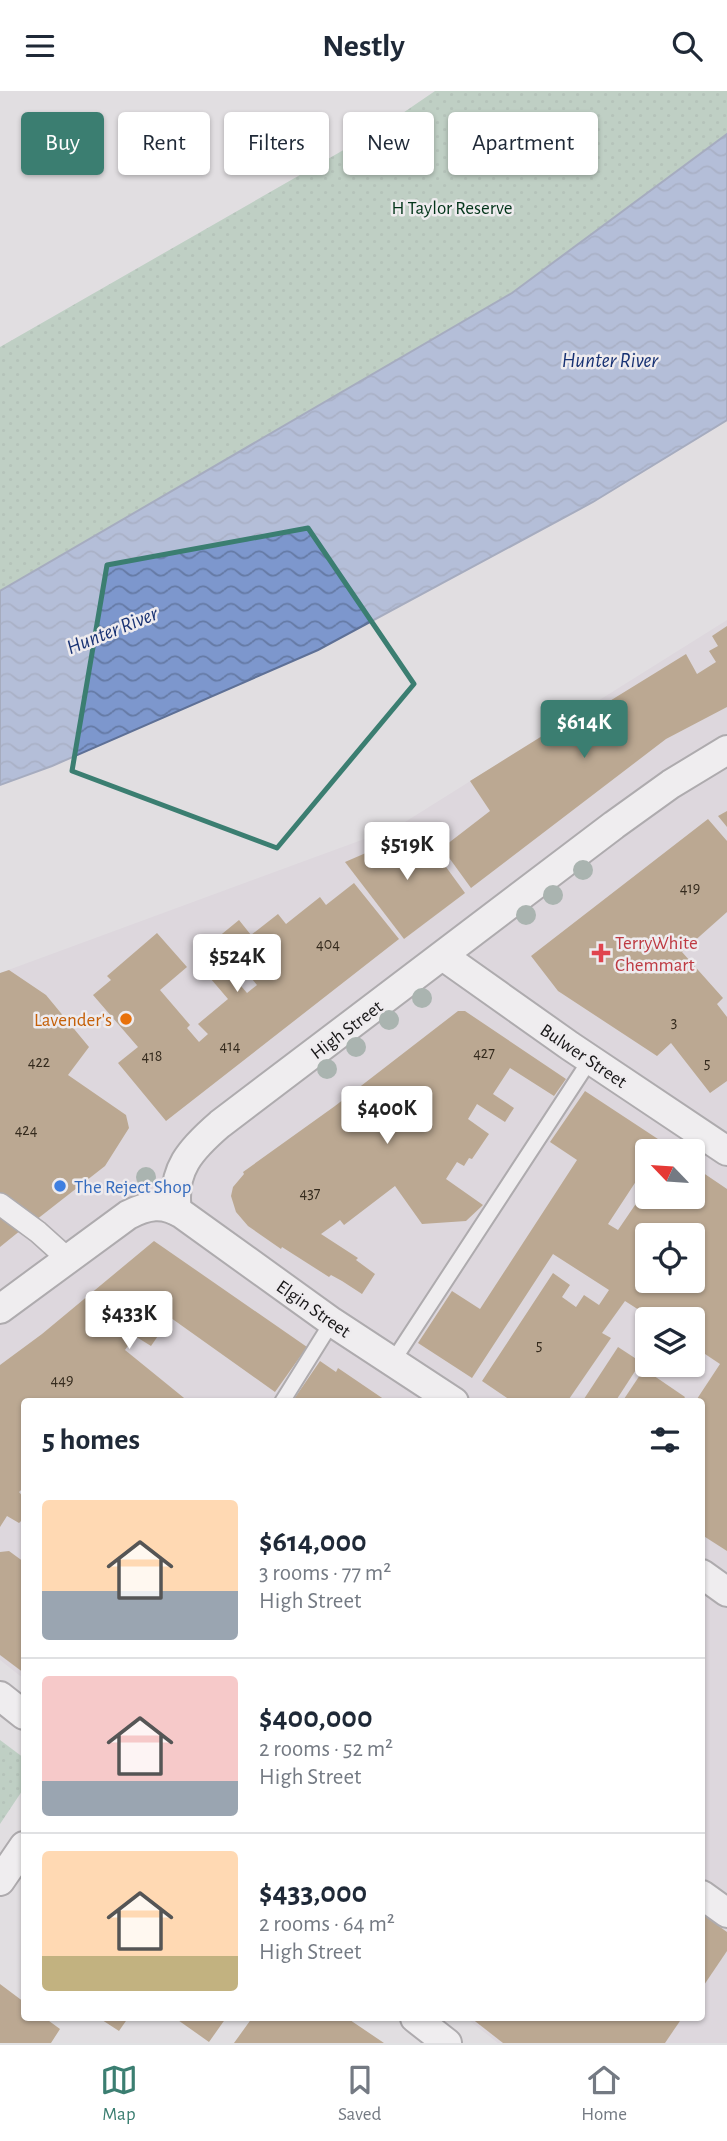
<!DOCTYPE html>
<html lang="en">
<head>
<meta charset="utf-8">
<style>
  :root { --surface:#fff; --page:#f2f2f3; --text:#1f2937; --muted:#747a83; --line:#e0e1e3; --accent:#3b7e71 }
  body { margin:0; font-family:"Alegreya Sans",sans-serif; background:var(--page); color:var(--text); height:100vh; display:flex; flex-direction:column; font-size:26px; white-space:nowrap }
  * { box-sizing:border-box; margin:0 }
  p { font-size:23px; color:var(--muted) }
  .icon { flex:none; width:38px; height:38px; fill:none; stroke:currentColor; stroke-width:2; stroke-linecap:round; stroke-linejoin:round }
  .map { position:relative; flex:1; overflow:hidden }
  .panel { position:absolute; left:21px; top:1307px; width:684px; height:623px; display:flex; flex-direction:column; background:var(--surface); border-radius:7px; box-shadow:0 2px 5px #0004 }
  .panel>* { flex:none }
  .top-card { position:absolute; left:21px; top:21px; width:686px; height:63px; display:flex; gap:14px }
  .needle { width:46px; rotate:295deg }
  .buttons { position:absolute; left:635px; top:1048px; display:grid; gap:14px }
  .buttons a { display:grid; place-items:center; width:70px; height:70px; border-radius:7px; background:var(--surface); box-shadow:0 2px 5px #0004; font-size:35px }
  .price { position:absolute; translate:-50% -60px; padding:0 16px; border-radius:7px; background:#fff; color:#222; font-size:23px; line-height:46px; filter:drop-shadow(0 2px 4px #0008) }
  .price::after { content:''; position:absolute; left:50%; top:42px; width:21px; height:16px; margin-left:-10px; background:inherit; clip-path:polygon(0 0,100% 0,50% 100%) }
  .price.current { background:var(--accent); color:#fff }
  ul { padding:0; list-style:none }
  li { display:flex; align-items:center; gap:21px; height:175px; padding:0 21px }
  li+li { border-top:2px solid var(--line) }
  li span { display:grid; place-items:center; flex:none; width:196px; height:140px; border-radius:7px; color:#555 }
  li>.icon { margin-inline-start:auto }
  span .icon { width:84px; height:84px; fill:#fffc; stroke-width:1 }
  li b { font-size:30px }
  h2 { display:flex; justify-content:space-between; align-items:center; height:84px; padding:0 21px; font-size:30px }
  .pill { padding:0 24px; border-radius:7px; background:var(--surface); box-shadow:0 2px 5px #0004; font-size:24px; line-height:63px }
  .pill.current { background:var(--accent); color:#fff }
  header { display:flex; justify-content:space-between; align-items:center; height:91px; padding:0 21px; background:var(--surface); font-size:32px; font-weight:700 }
  .tab-bar { display:flex; justify-content:space-around; align-items:center; height:98px; border-top:2px solid var(--line); background:var(--surface); font-size:19px; color:var(--muted) }
  .tab-bar a { display:grid; justify-items:center; gap:4px }
  .tab-bar .current { color:var(--accent) }
  .map>svg:first-child { display:block }
  .built { fill:#d7cfd7; fill-rule:evenodd }
  .park { fill:url(#park-dots) }
  .water { fill:url(#water-waves); stroke:#5e7096; stroke-width:2 }
  .building { fill:#8c6731; fill-rule:evenodd }
  .lines { fill:none; stroke-linecap:round; stroke-linejoin:round }
  .service-casing { stroke:#6f6d6f; stroke-width:18 }
  .pedestrian-casing { stroke:#6f6d6f; stroke-width:24 }
  .minor-casing { stroke:#6f6d6f; stroke-width:32 }
  .service { stroke:#fff; stroke-width:14 }
  .pedestrian { stroke:#fff; stroke-width:21 }
  .minor { stroke:#fff; stroke-width:28 }
  .tree { fill:#668073 }
  .marked { fill:none; stroke:#3b7e71; stroke-width:5; stroke-linejoin:round }
  .health-dot { fill:#e0444e; stroke:#eeebee; stroke-width:2.5 }
  .food-dot { fill:#e8710a; stroke:#eeebee; stroke-width:2.5 }
  .shop-dot { fill:#3f7fe0; stroke:#eeebee; stroke-width:2.5 }
  .labels { text-anchor:middle; stroke-width:5; stroke-linejoin:round; paint-order:stroke }
  .number-label { font-size:16px; fill:#342a1d }
  .park-label { font-size:19px; fill:#023419; stroke:#eeebee }
  .health-label { font-size:19px; fill:#be3a42; stroke:#eeebee; text-anchor:start }
  .food-label { font-size:19px; fill:#c56008; stroke:#eeebee; text-anchor:end }
  .street-label { font-size:19px; fill:#161516; stroke:#eeebee }
  .shop-label { font-size:19px; fill:#366cbe; stroke:#eeebee; text-anchor:start }
  .water-label { font-size:21px; font-style:italic; fill:#183273; stroke:#eeebee }
</style>
</head>
<body>
<header><svg class="icon" aria-label="menu" viewBox="0 0 24 24"><path d="M4 6h16M4 12h16M4 18h16"/></svg>Nestly<svg class="icon" aria-label="search" viewBox="0 0 24 24"><circle cx="10" cy="10" r="6"/><path d="M15 15l6 6"/></svg></header>
<div class="map">
<svg width="727" height="1952" viewBox="0 0 727 1952">
  <defs>
    <pattern id="park-dots" width="8" height="8" patternUnits="userSpaceOnUse" patternTransform="scale(1.75)"><rect width="8" height="8" fill="#94bda0"/><path d="M2 2h.1M6 6h.1" fill="none" stroke="#7fa289" stroke-width="1.8" stroke-linecap="round"/></pattern>
    <pattern id="water-waves" width="16" height="10" patternUnits="userSpaceOnUse" patternTransform="scale(1.75)"><rect width="16" height="10" fill="#7d97cd"/><path d="M0 5q4-4 8 0t8 0" fill="none" stroke="#657aa5"/></pattern>
  </defs>
  <rect width="100%" height="100%" fill="#e1dee1"/>
  <path class="built" d="M727,529v1423h-229l-32,-25h236v-616h-678v277l-24,-19v-687l397,-146zM648,1060h45v46h-45zM648,1144h45v46h-45zM648,1228h45v46h-45z"/>
  <g class="park">
    <path d="M435,0h292v43l-215,159 -512,298v-244l375,-215z"/>
    <path d="M0,1649l24,18v30l-24,36z"/>
  </g>
  <path class="water" d="M727,43v286l-134,82 -275,148 -266,116 -52,19v-194l512,-298z"/>
  <g class="building">
    <path d="M727,535v81l-61,32 -195,149 -29,-40 48,-37 -20,-30 114,-71 3,5 99,-61 11,20 19,-12 -7,-11 9,-5 -6,-10z"/>
    <path d="M727,720v16l-9,-11z"/>
    <path d="M708,728l19,22v71l-45,40 41,46 -6,6 10,13v64l-17,12 -39,-50 -14,13 -99,-65 -27,-35z"/>
    <path d="M419,739l46,63 -61,46 -59,-77z"/>
    <path d="M354,792l45,56 -233,182 -48,-58 20,-16 -45,-52 18,-15 -4,-4 50,-43 30,34 -27,23 30,35 -3,3 12,14 9,-8 -10,-10 30,-25 -29,-34 14,-12 34,40 10,-8 -40,-47 22,-18 12,15 27,-21 8,10 34,-27 6,8z"/>
    <path d="M9,879l37,25 43,52 -21,28 58,40 3,13 -24,38 -69,54 -36,-25v-222z"/>
    <path d="M458,920h7l101,68 -12,17 -44,-28 -17,26 21,14 -9,14 -28,-18 -9,15 21,15 -17,25 -3,-1 -5,8 -7,-4 -11,17 37,26 -17,16 -44,3 -27,-38 -51,39 -4,-5 -5,4 -14,10 37,24 -2,2 19,14 -13,20 -20,-13 -11,-6 -2,2 -47,-30 -1,2 -33,-23 -12,-14 -5,-16 2,-9 11,-13 -1,-2 92,-66z"/>
    <path d="M585,1000l76,50 -6,10h-7v12l-40,61 10,6 30,-44v11h45v-31l34,23v362l-25,-16v-133h-7l25,-38 -27,-18v-27h-40l-28,-18 -23,32 9,5 -44,64h-54l-31,-21 71,-108 17,12 -8,12 14,10 8,-12 15,10 10,-15 -56,-36 -81,124 -54,-35 34,-52 28,18 97,-149 -27,-18zM648,1144h45v46h-45z"/>
    <path d="M0,1124l21,15 -21,17z"/>
    <path d="M154,1150l153,106 -32,45 -118,-84 -7,6 -3,-2 -6,4 21,14 -11,16 -16,-10 -10,14 64,52h-165v85l-5,5 5,6v24l-2,-2 -3,3 -12,-7 -7,11v-162l42,-31z"/>
    <path d="M618,1256l23,15 -26,40h-33z"/>
    <path d="M320,1270l16,11 2,-4 50,34h-96z"/>
    <path d="M644,1278l41,28 -3,5h-60z"/>
    <path d="M9,1460l15,11v111l-24,-18v-103z"/>
    <path d="M702,1823l25,18v19l-25,37z"/>
    <path d="M0,1893l24,18v16h21l15,11 -9,14h-51z"/>
    <path d="M99,1927h29l-9,13z"/>
    <path d="M175,1927h51l-17,24z"/>
    <path d="M252,1927h100l-2,2 34,23h-150z"/>
    <path d="M471,1927h211l-17,25h-162z"/>
  </g>
  <g class="lines">
    <g class="service-casing">
      <g id="service">
        <path d="M393,1270l197,-301"/>
        <path d="M282,1311l50,-80"/>
      </g>
    </g>
    <g class="pedestrian-casing">
      <path id="pedestrian" d="M0,1113l38,28 30,27"/>
    </g>
    <g class="minor-casing">
      <g id="minor">
        <path d="M443,865l127,90 157,105"/>
        <path d="M177,1120c-6,-41 14,-62 43,-87l394,-299 57,-41 56,-34"/>
        <path d="M0,1218l128,-94c19,-10 35,-13 54,-1l150,108 122,80"/>
        <path d="M702,1483l25,18"/>
        <path d="M0,1605l24,19"/>
        <path d="M0,1790l24,-35"/>
        <path d="M702,1804l25,18"/>
        <path d="M415,1927l32,25"/>
      </g>
    </g>
    <use href="#service" class="service"/>
    <use href="#pedestrian" class="pedestrian"/>
    <use href="#minor" class="minor"/>
  </g>
  <g class="tree">
    <circle cx="583" cy="779" r="10"/>
    <circle cx="553" cy="804" r="10"/>
    <circle cx="526" cy="824" r="10"/>
    <circle cx="422" cy="907" r="10"/>
    <circle cx="389" cy="929" r="10"/>
    <circle cx="356" cy="956" r="10"/>
    <circle cx="327" cy="978" r="10"/>
    <circle cx="146" cy="1086" r="10"/>
  </g>
  <path d="M0 0H727V1952H0ZM308,437l106,156 -137,164 -205,-77 35,-206z" fill="#e1dee1" fill-opacity=".55" fill-rule="evenodd"/>
  <path class="marked" d="M308,437l106,156 -137,164 -205,-77 35,-206z"/>
  <path class="health-dot" d="M597.5 851.5h7v7h7v7h-7v7h-7v-7h-7v-7h7z"/>
  <circle class="food-dot" cx="126" cy="928" r="7"/>
  <circle class="shop-dot" cx="60" cy="1095" r="7"/>
  <g class="labels">
    <g class="number-label">
      <text x="690" y="802">419</text>
      <text x="328" y="858">404</text>
      <text x="674" y="936">3</text>
      <text x="230" y="960">414</text>
      <text x="484" y="967">427</text>
      <text x="152" y="970">418</text>
      <text x="39" y="976">422</text>
      <text x="707" y="977">5</text>
      <text x="26" y="1044">424</text>
      <text x="310" y="1107">437</text>
      <text x="539" y="1259">5</text>
      <text x="62" y="1294">449</text>
    </g>
    <g class="park-label">
      <text x="452" y="123">H Taylor Reserve</text>
    </g>
    <g class="health-label">
      <text x="615" y="858">TerryWhite<tspan x="615" dy="22">Chemmart</tspan></text>
    </g>
    <g class="food-label">
      <text x="112" y="935">Lavender's</text>
    </g>
    <g class="street-label">
      <text transform="translate(346 938) rotate(-37)" y="7">High Street</text>
      <text transform="translate(584 964) rotate(34)" y="7">Bulwer Street</text>
      <text transform="translate(314 1217) rotate(35)" y="7">Elgin Street</text>
    </g>
    <g class="shop-label">
      <text x="74" y="1102">The Reject Shop</text>
    </g>
    <g class="water-label">
      <text x="610" y="276">Hunter River</text>
      <text transform="translate(112 539) rotate(-22)" y="7">Hunter River</text>
    </g>
  </g>
</svg>
<div class="buttons">
<a><svg class="needle" viewBox="-14 -14 28 28"><path d="M0-13l5 13h-10z" fill="#e53935"/><path d="M0 13l5-13h-10z" fill="#747a83"/></svg></a>
<a><svg class="icon" aria-label="locate" viewBox="0 0 24 24"><circle cx="12" cy="12" r="6"/><path d="M12 2v4M12 18v4M2 12h4M18 12h4"/></svg></a>
<a><svg class="icon" aria-label="layers" viewBox="0 0 24 24"><path d="M12 4l9 5-9 5-9-5zM3 14l9 5 9-5"/></svg></a>
</div>
<b class="price current" style="left:584px;top:669px">$614K</b>
<b class="price" style="left:407px;top:791px">$519K</b>
<b class="price" style="left:237px;top:903px">$524K</b>
<b class="price" style="left:387px;top:1055px">$400K</b>
<b class="price" style="left:129px;top:1260px">$433K</b>
<div class="top-card">
<a class="pill current">Buy</a>
<a class="pill">Rent</a>
<a class="pill">Filters</a>
<a class="pill">New</a>
<a class="pill">Apartment</a>
</div>
<section class="panel">
<h2>5 homes<svg class="icon" aria-label="filters" viewBox="0 0 24 24"><path d="M4 7h16M4 17h16"/><circle cx="9" cy="7" r="2"/><circle cx="15" cy="17" r="2"/></svg></h2>
<ul>
<li><span style="background:linear-gradient(#ffd9b3 65%,#9aa5b1 0)"><svg class="icon" aria-label="home" viewBox="0 0 24 24"><path d="M3 11l9-7 9 7M6 9v11h12V9"/></svg></span><div><b>$614,000</b><p>3 rooms · 77 m²</p><p>High Street</p></div></li>
<li><span style="background:linear-gradient(#f6c9c9 75%,#9aa5b1 0)"><svg class="icon" aria-label="home" viewBox="0 0 24 24"><path d="M3 11l9-7 9 7M6 9v11h12V9"/></svg></span><div><b>$400,000</b><p>2 rooms · 52 m²</p><p>High Street</p></div></li>
<li><span style="background:linear-gradient(#ffd9b3 75%,#c2b280 0)"><svg class="icon" aria-label="home" viewBox="0 0 24 24"><path d="M3 11l9-7 9 7M6 9v11h12V9"/></svg></span><div><b>$433,000</b><p>2 rooms · 64 m²</p><p>High Street</p></div></li>
</ul>
</section>
</div>
<nav class="tab-bar">
<a class="current"><svg class="icon" aria-label="map" viewBox="0 0 24 24"><path d="M3 6l6-2 6 2 6-2v14l-6 2-6-2-6 2zM9 4v14M15 6v14"/></svg>Map</a>
<a><svg class="icon" aria-label="saved" viewBox="0 0 24 24"><path d="M7 4h10v16l-5-4-5 4z"/></svg>Saved</a>
<a><svg class="icon" aria-label="home" viewBox="0 0 24 24"><path d="M3 11l9-7 9 7M6 9v11h12V9"/></svg>Home</a>
</nav>
</body>
</html>
